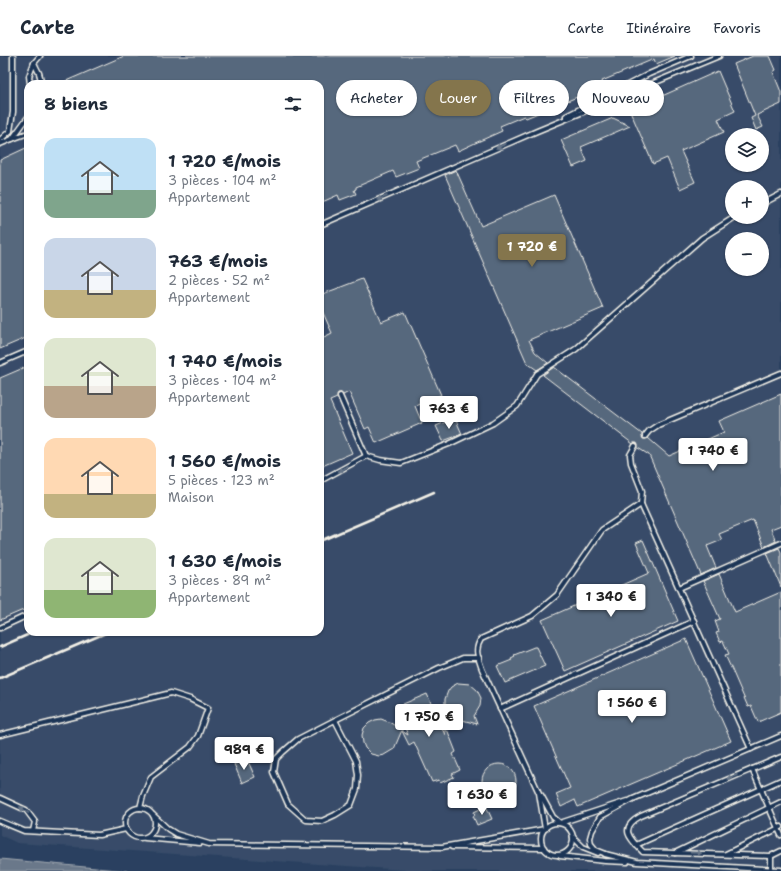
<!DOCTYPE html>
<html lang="fr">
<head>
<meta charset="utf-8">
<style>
  :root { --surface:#fff; --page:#f2f2f3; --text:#1f2937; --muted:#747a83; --line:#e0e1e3; --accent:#84754c }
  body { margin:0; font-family:"Shantell Sans",sans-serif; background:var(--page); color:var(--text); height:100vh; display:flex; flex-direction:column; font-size:15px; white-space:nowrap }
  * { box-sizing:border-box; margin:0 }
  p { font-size:13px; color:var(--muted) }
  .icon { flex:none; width:22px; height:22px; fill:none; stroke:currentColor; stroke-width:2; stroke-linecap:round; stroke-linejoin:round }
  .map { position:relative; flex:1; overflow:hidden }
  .details { position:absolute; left:24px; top:24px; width:300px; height:556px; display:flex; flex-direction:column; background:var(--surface); border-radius:12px; box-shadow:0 1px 3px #0004 }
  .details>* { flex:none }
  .hud { position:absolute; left:336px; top:24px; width:380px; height:36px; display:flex; gap:8px }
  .buttons { position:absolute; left:725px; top:72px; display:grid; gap:8px }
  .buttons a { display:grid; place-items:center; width:44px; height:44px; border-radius:50%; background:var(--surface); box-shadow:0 1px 3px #0004; font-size:20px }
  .price { position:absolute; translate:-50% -34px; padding:0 9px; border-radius:4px; background:#fff; color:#222; font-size:13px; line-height:26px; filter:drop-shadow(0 1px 2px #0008) }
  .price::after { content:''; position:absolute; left:50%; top:24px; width:12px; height:9px; margin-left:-6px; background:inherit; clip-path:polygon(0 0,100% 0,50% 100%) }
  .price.current { background:var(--accent); color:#fff }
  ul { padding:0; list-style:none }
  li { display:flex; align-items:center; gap:12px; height:100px; padding:0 20px }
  li span { display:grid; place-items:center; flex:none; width:112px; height:80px; border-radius:12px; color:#555 }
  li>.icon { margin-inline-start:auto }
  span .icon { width:48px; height:48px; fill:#fffc; stroke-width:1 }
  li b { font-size:17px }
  h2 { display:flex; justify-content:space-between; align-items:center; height:48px; padding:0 20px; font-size:17px }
  .chip { padding:0 14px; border-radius:18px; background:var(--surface); box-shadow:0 1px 3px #0004; font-size:14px; line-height:36px }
  .chip.current { background:var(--accent); color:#fff }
  header { display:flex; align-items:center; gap:24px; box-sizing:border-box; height:56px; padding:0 20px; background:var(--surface); border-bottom:1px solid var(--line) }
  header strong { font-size:19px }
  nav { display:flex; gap:22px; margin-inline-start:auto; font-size:14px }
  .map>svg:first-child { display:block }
  .built { fill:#374c69; fill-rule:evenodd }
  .water { fill:#6a788a; stroke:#a1a8b0 }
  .building { fill:#56677d; stroke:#f4f1e8 }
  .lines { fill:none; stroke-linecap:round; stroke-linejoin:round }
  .lane-casing { stroke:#f4f1e8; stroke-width:7 }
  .lane { stroke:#1d3557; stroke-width:4 }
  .rail { stroke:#f4f1e8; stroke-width:2.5 }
  .oneway { fill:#68778a }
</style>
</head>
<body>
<header>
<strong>Carte</strong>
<nav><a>Carte</a><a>Itinéraire</a><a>Favoris</a></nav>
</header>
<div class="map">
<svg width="781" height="815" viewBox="0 0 781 815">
  <rect width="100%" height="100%" fill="#2a4060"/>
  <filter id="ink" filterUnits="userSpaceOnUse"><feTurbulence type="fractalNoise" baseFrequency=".025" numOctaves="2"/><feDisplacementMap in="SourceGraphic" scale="8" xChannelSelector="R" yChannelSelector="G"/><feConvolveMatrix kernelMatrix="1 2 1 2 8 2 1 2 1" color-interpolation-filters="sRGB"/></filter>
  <g filter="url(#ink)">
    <path class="built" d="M0,0h781v815h-362l-402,-28 -17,-8zM28,28h292v548h-292zM732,79h30v30h-30zM732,131h30v30h-30zM732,183h30v30h-30z"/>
    <path class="water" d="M0,803l128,12h-128z"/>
    <g class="building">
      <path d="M124,0h551l-19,8 -2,-5 -52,22 2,5 -78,32 -2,-2 -24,10 2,5 -29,13 -15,7 -3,-6 -39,16 3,7 -23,9 -3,-6 -37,16v2l-2,1 2,4 -16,6 -2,-5 -18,8v-119h-261z"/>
      <path d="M753,0h17l6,14 -3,2 8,20v12l-24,11 6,12 -7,3 -5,-12 4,-2 -21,-52z"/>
      <path d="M718,15l17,40 -17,8 6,13 -43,19 14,31 -15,7 -13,-31 -14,6 -25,-58 32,-14 2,4z"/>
      <path d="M613,62l17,8 -49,21 6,14 -14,6 -12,-27z"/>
      <path d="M28,91v190l-28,12v-189z"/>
      <path d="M456,114l25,56 73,-31 49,113 -74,32 6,12 13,11 -11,7 -10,-7 -82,-188z"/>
      <path d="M362,223l19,43 24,-10 36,83 -26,11 7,17 -46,20 -7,-16 -4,2 -16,-37 -6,3 -2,-2h-3l-1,5 -7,3 22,52 -32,14v-128l12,-6 -12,-27v-11z"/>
      <path d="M28,310v242l-28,12v-242z"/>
      <path d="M554,311l88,67 1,5 5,-1 21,18 55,-24 -5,-11 62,-27v131l-10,4 5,12 -12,6 -11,-27 -34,14 3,6 -15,6 9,22 -15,7 -52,-120 -11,-7 -1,-5 -4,1 -90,-69z"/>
      <path d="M455,362l7,16 -19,7 -7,-15z"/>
      <path d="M643,484l35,81 -113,50 -23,-51 107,-47 -13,-30z"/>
      <path d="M779,492l2,4v35l-14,-34z"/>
      <path d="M719,518l16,38 46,-20v120l-23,10 -7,-16 -3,1 -16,-37 -7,-15 4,-1 -6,-13 -3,1 -4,-9 3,-1 -4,-11 5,-2 -17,-38z"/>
      <path d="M686,583l45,102 -153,66 -3,-7 -14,7 -5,-13 14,-6 -36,-82z"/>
      <path d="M534,591h2l9,19 -40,17 -8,-17 15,-6 -1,-2 4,-2 -1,-1z"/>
      <path d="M458,627l12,1 7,6 4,8 -1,8 -6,10 3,8 -22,-6 -10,-10v-9l3,-8 3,-4z"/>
      <path d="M427,638l18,41v-11l11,28 -3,2 7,16 -8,4 2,3 -14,6 -1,-3 -7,2 -18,-40 -5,3 -7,-14 6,4 -12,-28z"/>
      <path d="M381,663l8,3 13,8 -8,19 -10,6 -5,1 -8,-2 -6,-6 -2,-5 -1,-8 2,-7 5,-5 6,-3z"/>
      <path d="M247,703l8,18 -13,6 -8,-19z"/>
      <circle cx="499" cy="725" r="17"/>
      <path d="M486,750l6,13 -15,6 -4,-9 2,-1 -1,-3z"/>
    </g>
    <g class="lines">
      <g class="lane-casing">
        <g id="lane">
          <path d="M40,0l-6,7 5,10 3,11"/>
          <path d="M30,28l-1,-8 5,-13"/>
          <path d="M566,60l83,-42 42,-18"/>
          <path d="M12,83l16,-6"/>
          <path d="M0,84l10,-9 3,-19v-56"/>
          <path d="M0,88l12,-5 16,-22"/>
          <path d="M762,148l19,-10"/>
          <path d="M320,169l217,-94 182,-75"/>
          <path d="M0,307l28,-12"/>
          <path d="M340,340l26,60"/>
          <path d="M645,380l4,-5 9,-6 123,-52"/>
          <path d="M635,390l-5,9 1,8 11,28 -1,13 110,245"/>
          <path d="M320,425l46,-25 14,4 21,3 48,-19 44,-21 24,-17 20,-32 39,-25 126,-111 33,-21"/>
          <path d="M679,532l102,-45"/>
          <path d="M0,572l28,-13"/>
          <path d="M500,653l194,-88"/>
          <path d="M335,664l21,41 2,14 -1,14 -6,16 -16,10 -13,6 -16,-1 -18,-16 -14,-32 2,-13 7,-7 15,-13 37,-19 104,-52 24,-10h16"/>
          <path d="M0,679l171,-42 19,6 18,9 -10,28 -8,11 -39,30 -8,19 -3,12"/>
          <path d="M781,701l-140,59c-23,12 -11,23 2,36l128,4 10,-5"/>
          <path d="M752,713l29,66"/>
          <path d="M541,739l12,22 7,6 67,-22"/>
          <path d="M0,742l26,12 9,12 -2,9"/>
          <circle cx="140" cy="767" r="15"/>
          <path d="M153,759l15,14 8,5 33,10 233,3 103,-18 -6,-36 -57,-124c-4,-12 -8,-19 -1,-30l51,-23 25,-21 45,-65 39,-26"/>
          <path d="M0,765l24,10 75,4 27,-6"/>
          <circle cx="557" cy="783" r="16"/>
          <path d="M573,781l10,10 15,6"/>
          <path d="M145,782l55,5"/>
          <path d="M636,789l145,-65"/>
          <path d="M452,791l92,1"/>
          <path d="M675,797l106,-51"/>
          <path d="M605,798l32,8 144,8"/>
          <path d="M606,798l-10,-4 -5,-6 -1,-6 2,-7 8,-14 33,-18 148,-63"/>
          <path d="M726,798l55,-27"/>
          <path d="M560,800l45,5 22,1"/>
          <path d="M771,800v13"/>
        </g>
      </g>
      <use href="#lane" class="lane"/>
      <g class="rail">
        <path d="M320,485l114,-49"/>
        <path d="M0,591l34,-15"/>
        <path d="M0,622l108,-46"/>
      </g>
    </g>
    <defs><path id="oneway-solid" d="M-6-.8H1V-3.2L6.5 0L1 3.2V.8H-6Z"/></defs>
    <g class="oneway">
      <use href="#oneway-solid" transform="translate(501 90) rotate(156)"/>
      <use href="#oneway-solid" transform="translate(382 142) rotate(157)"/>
      <use href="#oneway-solid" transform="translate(343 413) rotate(150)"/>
      <use href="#oneway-solid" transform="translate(732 721) rotate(157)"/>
      <use href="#oneway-solid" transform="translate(24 754) rotate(-145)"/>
      <use href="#oneway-solid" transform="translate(696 797) rotate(2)"/>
    </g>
  </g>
</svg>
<div class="buttons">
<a><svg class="icon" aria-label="layers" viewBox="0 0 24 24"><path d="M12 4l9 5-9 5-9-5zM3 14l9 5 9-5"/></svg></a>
<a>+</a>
<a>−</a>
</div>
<b class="price current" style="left:532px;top:212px">1 720 €</b>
<b class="price" style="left:449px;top:374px">763 €</b>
<b class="price" style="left:713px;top:416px">1 740 €</b>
<b class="price" style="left:611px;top:562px">1 340 €</b>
<b class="price" style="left:632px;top:668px">1 560 €</b>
<b class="price" style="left:429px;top:682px">1 750 €</b>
<b class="price" style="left:244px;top:715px">989 €</b>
<b class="price" style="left:482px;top:760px">1 630 €</b>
<div class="hud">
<a class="chip">Acheter</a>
<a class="chip current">Louer</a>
<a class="chip">Filtres</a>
<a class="chip">Nouveau</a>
</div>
<section class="details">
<h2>8 biens<svg class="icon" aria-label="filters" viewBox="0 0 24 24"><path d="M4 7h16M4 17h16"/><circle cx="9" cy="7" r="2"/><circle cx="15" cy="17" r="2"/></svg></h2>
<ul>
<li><span style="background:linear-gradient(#bfe0f5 65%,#7fa58c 0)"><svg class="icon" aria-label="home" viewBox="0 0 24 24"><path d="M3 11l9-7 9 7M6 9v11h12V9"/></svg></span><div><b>1 720 €/mois</b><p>3 pièces · 104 m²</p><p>Appartement</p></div></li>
<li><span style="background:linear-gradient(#c9d6e8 65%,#c2b280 0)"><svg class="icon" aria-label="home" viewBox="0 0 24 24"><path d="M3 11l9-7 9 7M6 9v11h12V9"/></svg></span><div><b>763 €/mois</b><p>2 pièces · 52 m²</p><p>Appartement</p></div></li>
<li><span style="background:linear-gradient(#dfe7d0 60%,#b9a48a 0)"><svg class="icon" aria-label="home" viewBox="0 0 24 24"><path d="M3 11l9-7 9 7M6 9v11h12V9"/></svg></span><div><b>1 740 €/mois</b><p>3 pièces · 104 m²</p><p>Appartement</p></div></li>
<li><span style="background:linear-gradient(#ffd9b3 70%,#c2b280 0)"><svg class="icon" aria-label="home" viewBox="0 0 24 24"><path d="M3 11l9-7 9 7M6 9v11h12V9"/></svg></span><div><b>1 560 €/mois</b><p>5 pièces · 123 m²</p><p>Maison</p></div></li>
<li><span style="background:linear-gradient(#dfe7d0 65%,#8fb573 0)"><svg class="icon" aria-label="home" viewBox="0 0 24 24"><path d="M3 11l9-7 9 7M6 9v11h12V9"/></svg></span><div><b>1 630 €/mois</b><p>3 pièces · 89 m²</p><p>Appartement</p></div></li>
</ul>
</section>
</div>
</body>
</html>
